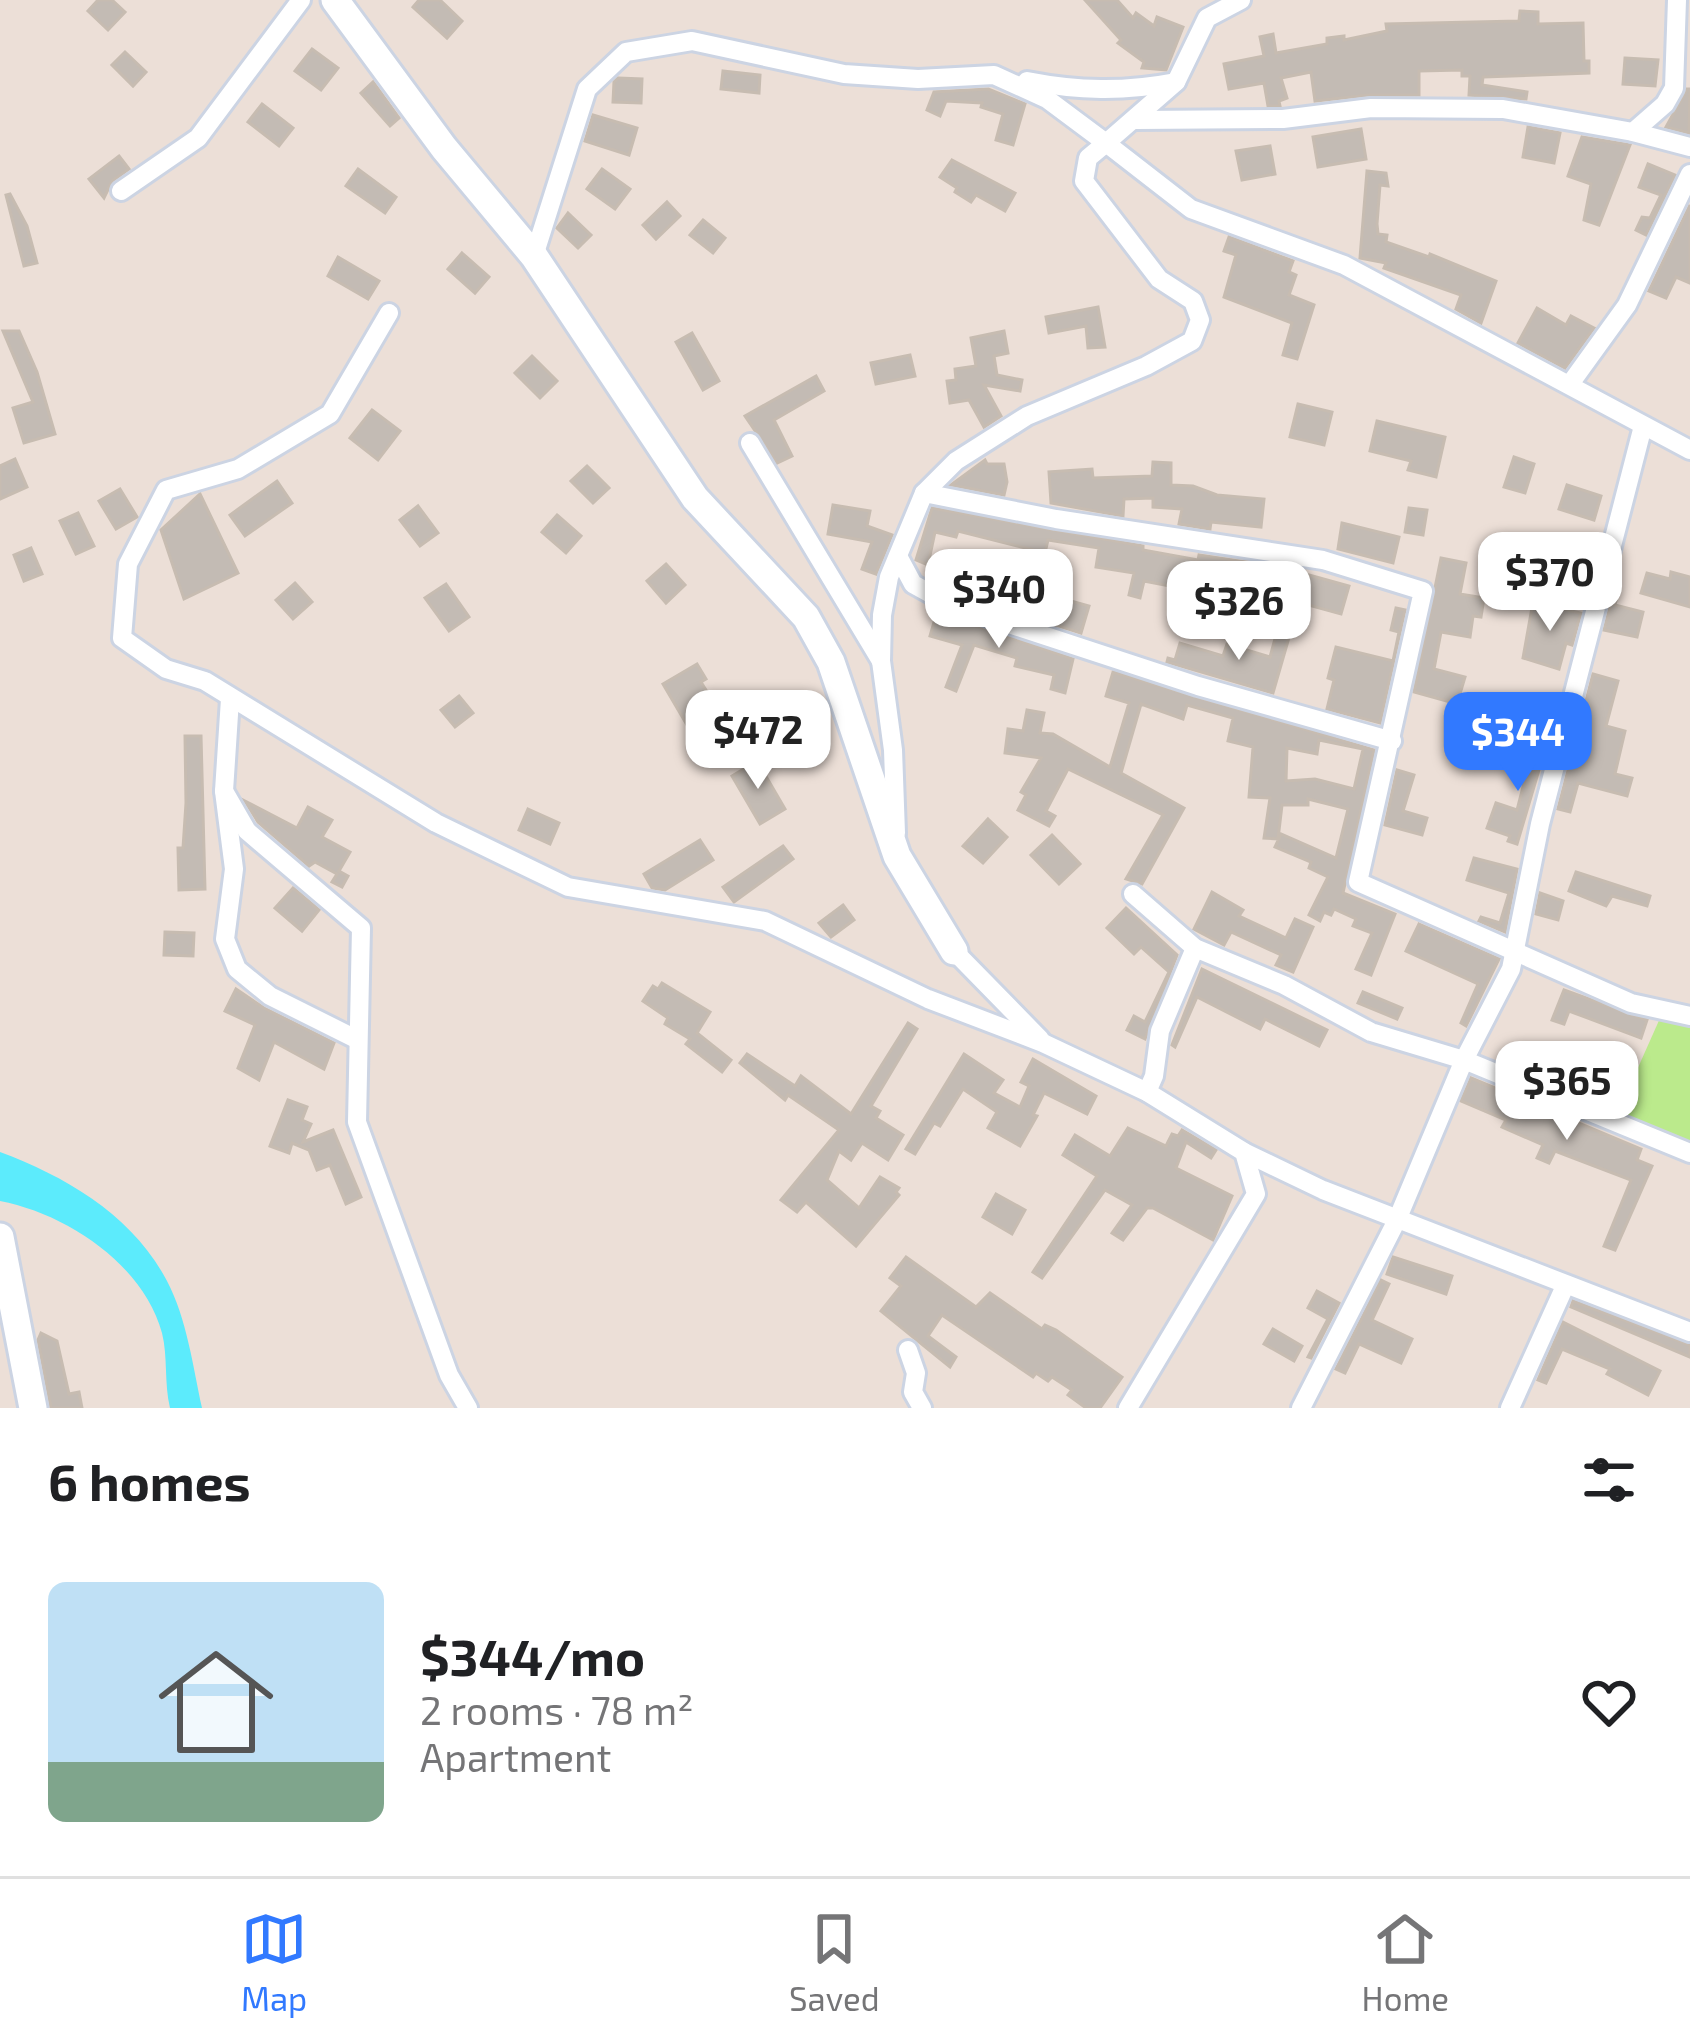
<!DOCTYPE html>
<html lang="en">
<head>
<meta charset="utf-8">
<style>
  :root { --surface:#fff; --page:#f6f6f6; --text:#202124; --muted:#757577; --line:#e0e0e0; --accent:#3179ff }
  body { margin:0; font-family:"Exo 2",sans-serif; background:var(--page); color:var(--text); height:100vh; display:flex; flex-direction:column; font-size:45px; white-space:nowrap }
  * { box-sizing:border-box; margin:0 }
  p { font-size:39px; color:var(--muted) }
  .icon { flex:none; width:66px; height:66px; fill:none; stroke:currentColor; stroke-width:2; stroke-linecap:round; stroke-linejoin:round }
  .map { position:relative; height:1408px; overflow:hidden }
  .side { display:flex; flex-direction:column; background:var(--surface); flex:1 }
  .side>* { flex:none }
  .price { position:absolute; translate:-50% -102px; padding:0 27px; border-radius:24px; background:#fff; color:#222; font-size:39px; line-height:78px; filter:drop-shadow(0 3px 6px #0008) }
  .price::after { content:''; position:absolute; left:50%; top:72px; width:36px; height:27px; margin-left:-18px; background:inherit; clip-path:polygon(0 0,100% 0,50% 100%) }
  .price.on { background:var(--accent); color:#fff }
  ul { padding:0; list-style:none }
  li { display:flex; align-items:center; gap:36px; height:300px; padding:0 48px }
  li+li { border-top:3px solid var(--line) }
  li span { display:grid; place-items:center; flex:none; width:336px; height:240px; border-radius:18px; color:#555 }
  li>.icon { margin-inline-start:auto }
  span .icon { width:144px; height:144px; fill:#fffc; stroke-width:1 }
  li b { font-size:51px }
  h2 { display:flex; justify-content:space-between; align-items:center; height:144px; padding:0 48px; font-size:51px }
  .dock { display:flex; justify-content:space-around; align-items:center; height:168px; border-top:3px solid var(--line); background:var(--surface); font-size:33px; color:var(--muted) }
  .dock a { display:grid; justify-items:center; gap:6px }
  .dock .on { color:var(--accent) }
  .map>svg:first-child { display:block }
  .green { fill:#bbea8c }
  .water { fill:#5cebfc }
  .building { fill:#c3bbb4; stroke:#c7bcb1; stroke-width:3; fill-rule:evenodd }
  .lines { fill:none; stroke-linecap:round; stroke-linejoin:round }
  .street-casing { stroke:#ccd4e3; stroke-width:24 }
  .secondary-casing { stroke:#ccd4e3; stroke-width:33 }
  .street { stroke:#fff; stroke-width:18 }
  .secondary { stroke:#fff; stroke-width:27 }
</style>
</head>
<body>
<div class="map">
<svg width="1690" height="1408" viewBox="0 0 1690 1408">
  <rect width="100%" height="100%" fill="#ecdfd7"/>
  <path class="green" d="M1661,1016l29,9v122l-74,-30z"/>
  <path class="water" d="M0,1152c67,25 133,64 167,129 20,38 26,86 35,127h-32c-6,-25 -2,-51 -8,-75 -19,-69 -95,-119 -162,-132z"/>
  <g class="building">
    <path d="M98,0h14l13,12 -17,18 -20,-19z"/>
    <path d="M419,0h21l22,21 -15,17 -34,-31z"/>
    <path d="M1085,0h32l16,18 3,-5 18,13 3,-9 26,10 -17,43 -24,-2 2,-6 -26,-19 3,-3z"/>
    <path d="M1520,11l18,1v12l45,-1 1,38h5v12l-106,4 -1,8 45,7 -1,7 -57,-4 1,-19h-8v-6l-43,1v24h-50l-54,6 -4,-29 -30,6 6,20 -8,3 1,5h-12l-4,-23 -35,6 -5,-25 40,-8 -4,-19 13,-3 3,19 51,-9v-6l17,-2v4l43,-9 -1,-7 133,-3z"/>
    <path d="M312,49l26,19 -17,22 -26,-19z"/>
    <path d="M125,52l21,20 -13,14 -21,-21z"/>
    <path d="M1625,58l33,2 -3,26 -32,-2z"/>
    <path d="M723,71l37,4 -1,18 -38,-4z"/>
    <path d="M618,78l24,1 -1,24 -28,-1 1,-20z"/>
    <path d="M373,82l26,36 -9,8 -29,-33z"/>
    <path d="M988,89l37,15 -12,41 -17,-5 7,-26 -22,-7 1,-4 -36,-2 -6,15 -13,-6 7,-18z"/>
    <path d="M1687,89h3l-1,44 -23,-6z"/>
    <path d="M262,104l31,24 -14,18 -31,-24z"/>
    <path d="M593,115l44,13 -8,27 -44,-14z"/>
    <path d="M1528,127l32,6 -6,30 -31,-6z"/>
    <path d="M1361,129l5,30 -48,8 -5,-30z"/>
    <path d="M1582,137l48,8 -31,80 -15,-5 7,-36 -23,-8z"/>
    <path d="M1270,146l5,28 -33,6 -6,-29z"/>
    <path d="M119,156l10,13 -17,12 -8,17 -15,-19z"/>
    <path d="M952,160l63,33 -10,18 -29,-16 -5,7 -16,-10 2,-4 -17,-11z"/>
    <path d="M1648,164l27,11 -29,60 -10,-5 6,-13 8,1 11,-23 -22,-8z"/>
    <path d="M358,169l38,28 -11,16 -39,-27z"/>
    <path d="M602,169l28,20 -15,20 -28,-20z"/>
    <path d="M1367,171l19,2 2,13 -8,-1 -3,39 1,10 9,1 -1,7 43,15 1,-3 66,27 -15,42 -25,-14 5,-14 -77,-27 2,-5 -26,-5z"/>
    <path d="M10,194l17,32 10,37 -13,3 -18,-71z"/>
    <path d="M667,202l13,14 -24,23 -13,-14z"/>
    <path d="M1690,205v78l-14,-6 -10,21 -17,-7z"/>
    <path d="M568,213l23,22 -13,13 -21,-20z"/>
    <path d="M703,220l22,18 -12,15 -23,-18z"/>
    <path d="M1229,237l64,24 -4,11 7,3 -7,20 25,10 -17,54 -14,-4 9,-32 -68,-26 12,-42 -12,-4z"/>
    <path d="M462,253l27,24 -14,16 -27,-24z"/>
    <path d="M338,257l41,24 -11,18 -40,-23z"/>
    <path d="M1098,307l7,40 -17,1 -2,-22 -37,7 -3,-16z"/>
    <path d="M1537,308l29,17 5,-9 23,12 -29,40 -47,-25z"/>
    <path d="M3,331h16l18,41 18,62 -31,9 -11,-35 20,-6z"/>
    <path d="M1004,331l4,22 -14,3 3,19 25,5 -2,11 -36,-6 17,31 -17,11 -15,-27 -19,3 -3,-22 9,-1 -1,-11 21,-3 -5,-28z"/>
    <path d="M692,333l27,48 -16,9 -27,-48z"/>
    <path d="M910,355l5,21 -39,8 -5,-21z"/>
    <path d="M532,356l25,25 -17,17 -25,-25z"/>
    <path d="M816,376l8,15 -50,29 18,36 -15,7 -32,-47z"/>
    <path d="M1298,404l34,8 -8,33 -34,-8z"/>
    <path d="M372,410l28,21 -22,29 -28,-22z"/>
    <path d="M1377,421l68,16 -9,40 -28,-7 3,-9 -41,-10z"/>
    <path d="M1514,457l20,7 -9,29 -21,-6z"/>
    <path d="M15,459l12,28 -27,12v-33z"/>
    <path d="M985,460l2,4h17l3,18 -3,13 -53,-10z"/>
    <path d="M1153,462l18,1v22l22,1 24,9 47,4 -3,28 -50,-5 -1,7 -31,-5 3,-15 -29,-2v-9l-29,1 -1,17 -72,-13 -2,-31 43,-3 1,9 59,-2z"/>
    <path d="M587,466l22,22 -16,15 -22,-22z"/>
    <path d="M277,481l15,22 -47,33 -15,-21z"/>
    <path d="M1567,485l34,11 -7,24 -35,-11z"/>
    <path d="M120,489l17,28 -21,12 -17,-28z"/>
    <path d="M200,494l38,79 -54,26 -23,-69z"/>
    <path d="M833,505l37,6 -3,15 25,9 -16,39 -14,-5 10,-27 -44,-8z"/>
    <path d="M418,506l20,27 -18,13 -20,-26z"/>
    <path d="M932,508l211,38v4l55,10 1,-5 86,13 -1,7 -32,-6 -6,27 -65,-14 -1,6 -36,-7 -4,17 -11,-3 5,-22 -38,-6 3,-19 -51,-8 -3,13 -87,-22 -2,6 -21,-5 -7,33 -12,-5z"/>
    <path d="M1409,508l18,2 -4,25 -18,-3z"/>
    <path d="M78,513l16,33 -18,8 -16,-33z"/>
    <path d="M557,515l24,21 -15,17 -24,-21z"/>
    <path d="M1342,523l57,14 -6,26 -55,-14z"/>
    <path d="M31,548l11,26 -18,7 -10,-26z"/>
    <path d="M1441,558l25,5 -6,31 24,4 -3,19 -8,-1 -3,21 -29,-5 -7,37 31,8 -8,27 -43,-12z"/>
    <path d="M666,564l19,21 -19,18 -19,-22z"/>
    <path d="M1671,572l19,5v30l-49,-14 6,-20 23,6z"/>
    <path d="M1043,574l14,3 -4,19 36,10 -8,27 -47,-15z"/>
    <path d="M1309,575l40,11 -8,28 -40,-11z"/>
    <path d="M295,583l17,19 -19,17 -17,-19z"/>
    <path d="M446,584l23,33 -20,14 -24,-33z"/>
    <path d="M1614,591l4,1 -3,13 28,7 -6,25 -33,-7z"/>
    <path d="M1533,602l48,11 -9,32 -6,-2 -7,26 -36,-11z"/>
    <path d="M1396,608l9,2 -25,113 -53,-14 7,-29 -6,-2 8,-31 57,14 6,-29 -8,-2z"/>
    <path d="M937,612l136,47 -8,34 -14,-4 3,-14 -39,-9 2,-8 -43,-13 -18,46 -10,-4 16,-42 -32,-9z"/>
    <path d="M1279,624l13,3 -19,66 -106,-31 1,-4 7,2 5,-17 43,13 4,-12 43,13z"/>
    <path d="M697,664l9,15 -5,3 16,26 -30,17 -24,-41z"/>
    <path d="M1113,672l261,78 -31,143 52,21 -24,61 -15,-6 16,-36 -19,-7 3,-7 -22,-10 -3,6 -7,-3 -4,9 -11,-6 19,-38 -19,-9 2,-6 -36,-15 6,-13 55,24 12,-49 -40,-10v6h-26l-4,34 -14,-1 6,-40 -21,-1 4,-50 -25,-6 5,-23 -46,-13 -4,14 -42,-15 -20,69 63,35 -42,76 -16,-5 37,-64 -95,-46 -22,42 9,5 -6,10 -31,-16 8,-15 -5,-3 20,-34 -36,-5 3,-24 15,2 4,-21 17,3 -4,20 13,1 57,33 19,-64 -23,-7zM1319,740l44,9 -9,40 -39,-10 -29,2 1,-33 30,6z"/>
    <path d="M1593,674l25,7 -12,45 19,5 -10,43 17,4 -5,18 -49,-13 -8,29 -12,-3z"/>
    <path d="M459,696l14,17 -18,14 -14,-17z"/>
    <path d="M185,736h16l4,153 -26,1 -1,-42h5l3,-45z"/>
    <path d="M1514,745l30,8 -27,91 -9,-3 2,-5 -23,-8 9,-25 21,7 9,-35 -19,-5z"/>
    <path d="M757,761l28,48 -25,15 -28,-48z"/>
    <path d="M1397,770l17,5 -11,36 24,7 -5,17 -37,-10z"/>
    <path d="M245,801l52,27 11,-21 24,13 -10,17 28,15 -11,19 9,5 -6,11 -10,-5 5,-8 -22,-12 -6,4 -51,-44z"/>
    <path d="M528,809l31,14 -9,21 -31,-14z"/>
    <path d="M988,819l19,18 -24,26 -20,-17z"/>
    <path d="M1052,835l28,29 -21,20 -28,-29z"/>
    <path d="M700,840l13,20 -48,30 -13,-2 -8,-14z"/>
    <path d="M783,846l10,13 -59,43 -11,-15z"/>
    <path d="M1474,858l43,11 -12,63 -26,-11 2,-4 19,6 9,-30 -42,-13z"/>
    <path d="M1576,872l74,24 -3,10 -35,-10 -6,10 -37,-15z"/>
    <path d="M293,888l26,22 -17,21 -27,-23z"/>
    <path d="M1212,892l31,18 -4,6 47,22 9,-19 18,8 -20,45 -17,-7 5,-10 -50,-23 -7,13 -30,-16z"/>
    <path d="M1540,893l23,8 -5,19 -22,-6z"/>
    <path d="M843,905l11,15 -23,17 -12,-14z"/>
    <path d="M1126,908l51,47 -32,84 -18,-9 7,-14 11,6 24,-50 -28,-25 -7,7 -27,-26z"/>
    <path d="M1419,924l80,35 -33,67 -5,-3 17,-39 -72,-33z"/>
    <path d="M165,932l29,1 -1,23 -29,-1z"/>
    <path d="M1202,969l125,61 -8,16 -54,-27 -5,10 -63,-32 -22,50 -3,-2z"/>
    <path d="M662,983l48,29 -13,21 34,27 -9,12 -36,-28 4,-5 -25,-15 3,-6 -25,-17 10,-15 5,3z"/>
    <path d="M236,989l28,19 70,35 -10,26 -50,-27 -15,38 -21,-12 17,-43 -30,-14z"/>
    <path d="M1564,990l83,30 -6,18 -72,-27 -5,13 -12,-4z"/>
    <path d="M1363,992l39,16 -5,11 -39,-16z"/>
    <path d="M908,1023l9,6 -46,77 9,5 -4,7 27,17 -15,25 -26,-17 -11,17 -12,-9 -12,29 32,28 21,-31 19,11 -3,4 3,3 -43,51 -50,-44 -9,10 -16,-12 58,-70 -51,-35 -3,5 -45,-37 7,-9 48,32 6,-10 50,38z"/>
    <path d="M964,1054l39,26 -9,13 26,14 9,-21 -8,-4 12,-23 63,37 -9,18 -43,-21 -11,22 4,1 -17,30 -32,-18 9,-16 -34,-23 -23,37 -6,-3 -19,31 -9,-5z"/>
    <path d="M1471,1078l170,71 -4,11 15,6 -37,84 -11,-4 27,-66 -76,-29 -6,12 -12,-5 6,-13 -41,-18 4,-7 -45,-19z"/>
    <path d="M288,1100l19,7 -5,13 9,4 -8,18 30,-12 28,67 -15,7 -16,-39 -13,5 -8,-20 -17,-7 -3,10 -19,-7z"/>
    <path d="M1128,1128l38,18 6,-12 6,2 4,-6 34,20 -5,8 -25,-16 -10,26 56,28 -19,44 -60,-32h-6l-24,32 -11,-7 20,-28 -27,-15 -63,88 -9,-6 64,-96 -34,-21 12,-20 35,21z"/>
    <path d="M996,1194l29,16 -13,24 -29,-17z"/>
    <path d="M906,1257l70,50 14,-14 52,36 3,-4 11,5 66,47 -22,31h-14l-18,-13 4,-5 -20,-13 -4,4 -12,-8 -3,4 -91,-62 -14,21 28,21 -6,10 -69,-56 20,-25 -11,-8z"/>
    <path d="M1393,1257l59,19 -6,18 -59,-20z"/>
    <path d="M1381,1280l8,4 -17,36 40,19 -11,24 -42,-19 -14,29 -9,-4z"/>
    <path d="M1317,1291l22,12 -28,55 -3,-1 20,-38 -20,-11z"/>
    <path d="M1573,1301l117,44v12l-119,-50z"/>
    <path d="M1563,1322l97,49 -12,24 -41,-21 3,-5 -48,-20 -16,34 -8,-3z"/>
    <path d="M1273,1329l29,17 -8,15 -30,-17z"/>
    <path d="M41,1333l16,8 12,53 10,-2 3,16h-31l-13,-68z"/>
  </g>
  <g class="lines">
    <g class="street-casing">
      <g id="street">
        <path d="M1241,0l-34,18 -31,64 -70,61 85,66 153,56 346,185"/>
        <path d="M1027,81c51,10 97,11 149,1"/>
        <path d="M1136,120l147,-1 88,-11 132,1 130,23 57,15"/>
        <path d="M1633,132l32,-28 9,-16 3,-88"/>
        <path d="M121,191l77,-53 103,-138"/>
        <path d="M534,256l53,-167 39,-37 66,-11 152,33 74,5 76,-4 53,24 59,44 -18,15 -4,23 75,98 34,22 7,19 -8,21 -46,25 -119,50 -71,45 -32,32 -35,84 -7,38 -1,46 12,89 3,83"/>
        <path d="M389,313l-59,101 -92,55 -72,21 -38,74 -6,74 44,31 39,12 231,142 132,64 197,34 163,78 115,44 104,49 97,60 12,42 -128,214"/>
        <path d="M1570,384l57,-79 63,-131"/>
        <path d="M750,443l131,218"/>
        <path d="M924,493l132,26 267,41 100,31 -65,291 273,121 59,13"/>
        <path d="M898,556l15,28 38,21 247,81 194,55"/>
        <path d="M230,699l-6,92 10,78 -9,70 12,30 33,27 86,43"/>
        <path d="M224,791l23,40 114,97 -4,194 92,253 19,33"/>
        <path d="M1133,894l62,54 89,37 87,47 93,28 226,93"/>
        <path d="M954,951l86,88"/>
        <path d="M1147,1092l7,-16 6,-45 35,-83"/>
        <path d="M1244,1152l79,38 367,142"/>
        <path d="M908,1350l8,23 -3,19 9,16"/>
        <path d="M1301,1408l96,-188 67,-160 47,-91 29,-145 103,-398"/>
        <path d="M1510,1408l55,-122"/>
      </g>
    </g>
    <g class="secondary-casing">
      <g id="secondary">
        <path d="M335,0l109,148 90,108 161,242 111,119 25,45 66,194 57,95"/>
        <path d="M0,1237l33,171"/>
      </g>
    </g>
    <use href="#street" class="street"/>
    <use href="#secondary" class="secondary"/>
  </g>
</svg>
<b class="price" style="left:1550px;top:634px">$370</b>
<b class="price" style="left:999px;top:651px">$340</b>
<b class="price" style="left:1239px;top:663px">$326</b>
<b class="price" style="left:758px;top:792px">$472</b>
<b class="price on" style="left:1518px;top:794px">$344</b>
<b class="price" style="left:1567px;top:1143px">$365</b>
</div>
<section class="side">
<h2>6 homes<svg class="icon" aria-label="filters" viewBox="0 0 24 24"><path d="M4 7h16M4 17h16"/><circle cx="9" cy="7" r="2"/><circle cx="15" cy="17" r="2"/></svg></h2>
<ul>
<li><span style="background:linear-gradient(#bfe0f5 75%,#7fa58c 0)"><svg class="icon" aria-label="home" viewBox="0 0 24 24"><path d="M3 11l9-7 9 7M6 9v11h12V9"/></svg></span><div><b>$344/mo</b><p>2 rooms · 78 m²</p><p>Apartment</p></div><svg class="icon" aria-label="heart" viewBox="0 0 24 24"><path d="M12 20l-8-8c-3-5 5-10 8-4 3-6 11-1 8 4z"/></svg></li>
</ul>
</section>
<nav class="dock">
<a class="on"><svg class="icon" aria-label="map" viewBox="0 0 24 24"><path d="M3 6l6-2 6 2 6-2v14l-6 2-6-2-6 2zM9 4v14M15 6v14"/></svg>Map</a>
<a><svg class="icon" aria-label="saved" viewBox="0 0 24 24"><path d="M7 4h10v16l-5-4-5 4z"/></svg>Saved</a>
<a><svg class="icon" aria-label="home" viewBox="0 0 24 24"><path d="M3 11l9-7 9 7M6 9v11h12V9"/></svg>Home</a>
</nav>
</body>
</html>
